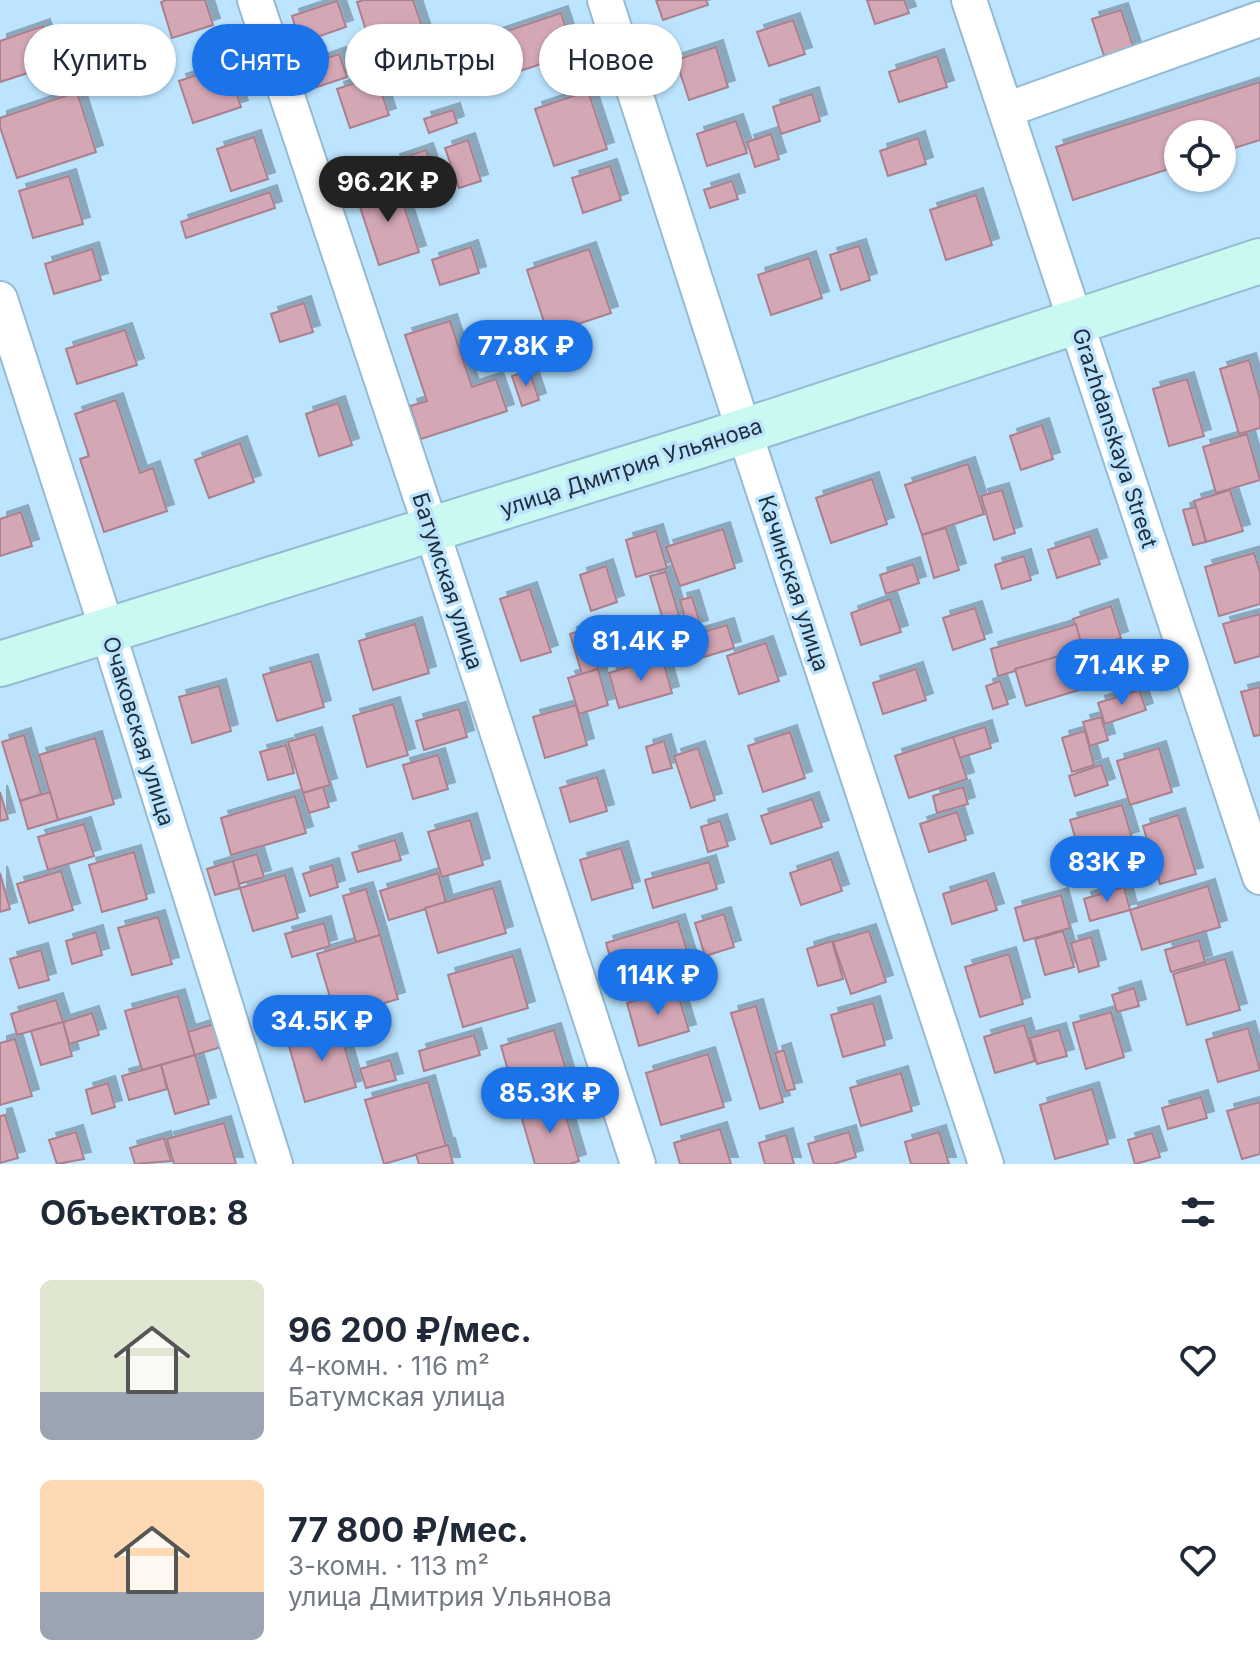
<!DOCTYPE html>
<html lang="ru">
<head>
<meta charset="utf-8">
<style>
  :root { --surface:#fff; --page:#f6f6f7; --text:#1f2937; --muted:#747a83; --accent:#1a73e8 }
  body { margin:0; font-family:Inter,sans-serif; background:var(--page); color:var(--text); height:100vh; display:flex; flex-direction:column; font-size:30px; white-space:nowrap }
  * { box-sizing:border-box; margin:0 }
  p { font-size:26px; color:var(--muted) }
  .icon { flex:none; width:44px; height:44px; fill:none; stroke:currentColor; stroke-width:2; stroke-linecap:round; stroke-linejoin:round }
  .map { position:relative; height:1164px; overflow:hidden }
  .panel { display:flex; flex-direction:column; background:var(--surface); flex:1 }
  .panel>* { flex:none }
  .guide { position:absolute; left:24px; top:24px; width:800px; height:72px; display:flex; gap:16px }
  .fabs { position:absolute; left:1164px; top:120px; display:grid; gap:16px }
  .fabs a { display:grid; place-items:center; width:72px; height:72px; border-radius:50%; background:var(--surface); box-shadow:0 2px 6px #0004; font-size:40px }
  .price { position:absolute; translate:-50% -68px; padding:0 18px; border-radius:28px; background:var(--accent); color:#fff; font-size:26px; line-height:52px; filter:drop-shadow(0 2px 4px #0008) }
  .price::after { content:''; position:absolute; left:50%; top:48px; width:24px; height:18px; margin-left:-12px; background:inherit; clip-path:polygon(0 0,100% 0,50% 100%) }
  .price.on { background:#222; color:#fff }
  ul { padding:0; list-style:none }
  li { display:flex; align-items:center; gap:24px; height:200px; padding:0 40px }
  li span { display:grid; place-items:center; flex:none; width:224px; height:160px; border-radius:12px; color:#555 }
  li>.icon { margin-inline-start:auto }
  span .icon { width:96px; height:96px; fill:#fffc; stroke-width:1 }
  li b { font-size:34px }
  h2 { display:flex; justify-content:space-between; align-items:center; height:96px; padding:0 40px; font-size:34px }
  .pill { padding:0 28px; border-radius:36px; background:var(--surface); box-shadow:0 2px 6px #0004; font-size:28px; line-height:72px }
  .pill.on { background:var(--accent); color:#fff }
  .map>svg:first-child { display:block }
  .building { fill:#d4a7b5; stroke:#ab808e; stroke-width:2; filter:url(#shadow) }
  .lines { fill:none; stroke-linecap:round; stroke-linejoin:round }
  .street-casing { stroke:#94bad4; stroke-width:38 }
  .secondary-casing { stroke:#94bad4; stroke-width:48 }
  .street { stroke:#fff; stroke-width:34 }
  .secondary { stroke:#caf9f1; stroke-width:44 }
  .labels { text-anchor:middle; stroke-width:7; stroke-linejoin:round; paint-order:stroke }
  .street-label { font-size:22px; fill:#1f2e39; stroke:#bce4ff }
</style>
</head>
<body>
<div class="map">
<svg width="1260" height="1164" viewBox="0 0 1260 1164">
  <defs>
    <filter id="shadow"><feDropShadow dx="7" dy="-7" stdDeviation="0" flood-color="#0004"/></filter>
  </defs>
  <rect width="100%" height="100%" fill="#bce4ff"/>
  <g class="building">
    <path d="M166,0h39l8,25 -41,13 -11,-36z"/>
    <path d="M364,0h49l16,48 -52,17 -20,-63z"/>
    <path d="M656,0h50l2,5 -45,15z"/>
    <path d="M867,0h37l5,13 -34,11z"/>
    <path d="M337,1l9,26 -46,16 -8,-27z"/>
    <path d="M1121,10l13,39 -29,10 -13,-40z"/>
    <path d="M561,13l13,40 -81,27 -13,-40z"/>
    <path d="M793,20l12,34 -36,12 -12,-34z"/>
    <path d="M43,26l12,38 -55,18v-41z"/>
    <path d="M716,47l12,40 -39,13 -13,-40z"/>
    <path d="M339,54l8,23 -36,12 -7,-23z"/>
    <path d="M937,56l10,31 -48,15 -10,-30z"/>
    <path d="M227,65l14,42 -48,16 -14,-42z"/>
    <path d="M376,76l13,39 -39,13 -13,-39z"/>
    <path d="M1260,82v58l-38,12v-18h-44v32l-105,34 -17,-53z"/>
    <path d="M588,91l19,58 -53,17 -19,-57z"/>
    <path d="M77,92l19,60 -79,26 -17,-51v-9z"/>
    <path d="M812,94l8,27 -39,13 -8,-27z"/>
    <path d="M453,110l4,13 -28,10 -5,-14z"/>
    <path d="M736,121l11,32 -40,13 -10,-32z"/>
    <path d="M771,134l8,25 -24,8 -8,-25z"/>
    <path d="M254,137l14,42 -37,12 -14,-42z"/>
    <path d="M918,138l8,26 -38,12 -8,-25z"/>
    <path d="M468,140l13,41 -22,7 -14,-40z"/>
    <path d="M426,150l8,23 -33,10 -8,-22z"/>
    <path d="M610,166l11,34 -38,13 -11,-35z"/>
    <path d="M69,176l14,48 -50,14 -14,-47z"/>
    <path d="M732,181l6,18 -28,9 -6,-18z"/>
    <path d="M396,182l23,70 -40,13 -23,-70z"/>
    <path d="M270,192l5,16 -89,30 -5,-16z"/>
    <path d="M976,195l16,50 -46,15 -16,-50z"/>
    <path d="M859,246l11,34 -29,10 -11,-35z"/>
    <path d="M471,247l8,26 -39,12 -8,-25z"/>
    <path d="M92,249l9,31 -47,14 -9,-30z"/>
    <path d="M589,249l22,64 -63,21 -21,-64z"/>
    <path d="M809,258l13,40 -51,17 -13,-40z"/>
    <path d="M304,303l9,29 -33,10 -9,-28z"/>
    <path d="M450,321l22,66 24,-8 11,32 -86,28 -11,-33 17,-5 -22,-66z"/>
    <path d="M125,330l12,35 -60,19 -11,-35z"/>
    <path d="M1249,360l11,39v29l-21,6 -19,-65z"/>
    <path d="M529,370l10,30 -17,6 -10,-30z"/>
    <path d="M1187,379l17,57 -35,10 -16,-57z"/>
    <path d="M116,400l24,73 13,-5 14,43 -63,21 -24,-73 9,-3 -14,-42z"/>
    <path d="M338,403l14,42 -33,11 -13,-42z"/>
    <path d="M1042,425l11,34 -32,11 -11,-34z"/>
    <path d="M1247,434l13,46 -44,13 -13,-46z"/>
    <path d="M240,443l14,39 -45,16 -14,-38z"/>
    <path d="M968,464l16,50 -62,21 -17,-50z"/>
    <path d="M872,479l15,45 -56,19 -15,-45z"/>
    <path d="M1002,490l13,43 -21,7 -13,-44z"/>
    <path d="M1230,490l13,41 -37,11 -12,-41z"/>
    <path d="M1196,507l10,35 -13,3 -10,-35z"/>
    <path d="M21,512l11,34 -32,10v-37z"/>
    <path d="M946,528l13,42 -25,8 -12,-43z"/>
    <path d="M723,529l12,39 -55,18 -14,-39z"/>
    <path d="M656,531l11,37 -31,9 -10,-37z"/>
    <path d="M1090,536l10,28 -43,14 -9,-28z"/>
    <path d="M1254,553l6,19v32l-41,12 -14,-49z"/>
    <path d="M1024,556l7,24 -29,9 -7,-24z"/>
    <path d="M913,564l6,19 -33,11 -6,-19z"/>
    <path d="M606,566l11,36 -26,9 -11,-36z"/>
    <path d="M666,572l14,47 -16,4 -14,-47z"/>
    <path d="M530,589l21,63 -30,9 -21,-62z"/>
    <path d="M692,597l9,30 -13,3 -8,-30z"/>
    <path d="M890,599l11,33 -40,13 -10,-32z"/>
    <path d="M1111,606l10,32 -38,13 -10,-32z"/>
    <path d="M975,608l10,31 -32,11 -10,-32z"/>
    <path d="M1260,614v42l-25,7 -12,-39z"/>
    <path d="M415,624l14,49 -56,17 -14,-49z"/>
    <path d="M1076,624l7,27 -85,25 -7,-27z"/>
    <path d="M727,625l7,23 -47,14 -7,-23z"/>
    <path d="M586,629l12,40 -16,5 -12,-40z"/>
    <path d="M766,643l13,38 -40,13 -12,-38z"/>
    <path d="M1069,653l10,37 -53,16 -11,-37z"/>
    <path d="M662,657l10,36 -53,15 -10,-35z"/>
    <path d="M311,661l13,46 -47,14 -14,-46z"/>
    <path d="M598,669l10,36 -29,9 -11,-36z"/>
    <path d="M916,669l10,31 -43,14 -10,-31z"/>
    <path d="M1000,681l8,23 -15,5 -7,-23z"/>
    <path d="M219,686l12,45 -39,12 -13,-46z"/>
    <path d="M1260,687v48l-6,1 -13,-44z"/>
    <path d="M1139,690l7,20 -41,14 -7,-21z"/>
    <path d="M393,704l15,51 -41,12 -14,-51z"/>
    <path d="M576,705l11,40 -42,13 -12,-41z"/>
    <path d="M459,709l8,28 -43,13 -8,-29z"/>
    <path d="M1101,717l7,23 -18,6 -7,-24z"/>
    <path d="M985,727l6,21 -32,10 -6,-21z"/>
    <path d="M1085,731l9,34 -22,7 -10,-34z"/>
    <path d="M790,732l15,46 -42,14 -15,-46z"/>
    <path d="M315,734l15,51 -27,8 -15,-51z"/>
    <path d="M24,735l17,59 -21,7 -18,-59z"/>
    <path d="M953,737l14,42 -58,19 -14,-42z"/>
    <path d="M95,738l19,66 -56,16 -19,-65z"/>
    <path d="M664,741l8,27 -19,5 -7,-26z"/>
    <path d="M286,745l8,28 -26,7 -8,-28z"/>
    <path d="M698,748l17,52 -24,8 -17,-52z"/>
    <path d="M1159,748l13,44 -42,13 -13,-44z"/>
    <path d="M438,755l10,34 -35,10 -10,-34z"/>
    <path d="M1101,765l7,20 -33,11 -6,-20z"/>
    <path d="M597,777l10,34 -37,11 -10,-34z"/>
    <path d="M323,787l6,20 -20,6 -6,-20z"/>
    <path d="M963,787l5,17 -31,9 -4,-17z"/>
    <path d="M0,792l8,27 -8,2z"/>
    <path d="M50,792l8,28 -30,9 -8,-28z"/>
    <path d="M295,796l11,37 -75,22 -10,-37z"/>
    <path d="M812,799l10,28 -51,17 -10,-28z"/>
    <path d="M1122,805l10,33 -52,16 -10,-34z"/>
    <path d="M957,812l9,28 -37,12 -9,-28z"/>
    <path d="M1178,815l18,59 -36,10 -17,-58z"/>
    <path d="M470,820l13,45 -41,12 -14,-45z"/>
    <path d="M720,821l8,25 -20,6 -7,-25z"/>
    <path d="M84,824l10,32 -46,14 -10,-33z"/>
    <path d="M395,840l6,20 -43,12 -6,-19z"/>
    <path d="M621,848l12,40 -41,12 -12,-40z"/>
    <path d="M134,852l13,47 -45,13 -13,-47z"/>
    <path d="M257,854l7,23 -25,7 -6,-23z"/>
    <path d="M831,859l11,32 -41,14 -11,-32z"/>
    <path d="M233,861l7,27 -25,7 -8,-26z"/>
    <path d="M709,862l8,27 -64,19 -8,-28z"/>
    <path d="M332,865l6,22 -28,9 -7,-22z"/>
    <path d="M61,871l12,39 -44,13 -12,-39z"/>
    <path d="M0,873l10,36 -10,3z"/>
    <path d="M438,873l8,30 -57,17 -9,-29z"/>
    <path d="M285,875l13,43 -45,13 -13,-43z"/>
    <path d="M987,880l10,30 -45,14 -9,-30z"/>
    <path d="M1208,886l12,41 -78,23 -12,-40z"/>
    <path d="M1124,887l6,23 -40,11 -6,-22z"/>
    <path d="M493,888l13,45 -68,20 -13,-45z"/>
    <path d="M366,889l14,46 -24,7 -13,-46z"/>
    <path d="M1061,895l9,33 -46,13 -9,-33z"/>
    <path d="M724,914l10,33 -29,9 -10,-33z"/>
    <path d="M158,917l14,47 -40,11 -14,-47z"/>
    <path d="M678,921l13,43 -73,21 -12,-42z"/>
    <path d="M324,923l6,23 -38,11 -7,-23z"/>
    <path d="M869,931l17,51 -35,12 -18,-52z"/>
    <path d="M1063,931l11,36 -29,8 -10,-36z"/>
    <path d="M96,932l6,23 -30,9 -6,-23z"/>
    <path d="M380,935l18,64 -62,18 -19,-63z"/>
    <path d="M1091,937l8,29 -20,6 -8,-29z"/>
    <path d="M1199,940l6,22 -34,10 -6,-22z"/>
    <path d="M832,941l11,38 -25,7 -11,-37z"/>
    <path d="M41,950l8,30 -30,8 -9,-29z"/>
    <path d="M1009,954l14,50 -43,13 -15,-50z"/>
    <path d="M513,956l15,52 -65,19 -15,-52z"/>
    <path d="M1225,959l15,51 -53,15 -14,-51z"/>
    <path d="M676,988l13,43 -50,15 -12,-43z"/>
    <path d="M1134,988l5,18 -22,6 -5,-17z"/>
    <path d="M178,996l17,59 -53,15 -17,-59z"/>
    <path d="M56,1000l7,22 -46,13 -6,-21z"/>
    <path d="M873,1003l12,42 -42,12 -12,-42z"/>
    <path d="M756,1006l27,96 -23,7 -29,-96z"/>
    <path d="M1111,1012l13,45 -38,12 -13,-46z"/>
    <path d="M92,1013l7,22 -30,9 -6,-22z"/>
    <path d="M63,1022l9,34 -31,9 -10,-34z"/>
    <path d="M217,1023l7,23 -29,9 -7,-23z"/>
    <path d="M338,1024l18,63 -51,15 -18,-63z"/>
    <path d="M1024,1025l11,36 -40,12 -11,-36z"/>
    <path d="M1248,1028l12,42 -42,12 -12,-42z"/>
    <path d="M554,1030l20,67 -54,15 -19,-66z"/>
    <path d="M1059,1030l8,26 -30,8 -7,-26z"/>
    <path d="M474,1035l6,20 -56,16 -5,-20z"/>
    <path d="M15,1039l17,57 -32,9v-62z"/>
    <path d="M784,1050l11,39 -9,2 -11,-38z"/>
    <path d="M708,1054l16,53 -63,18 -15,-52z"/>
    <path d="M195,1055l14,49 -34,10 -14,-49z"/>
    <path d="M390,1060l6,20 -30,8 -6,-19z"/>
    <path d="M161,1065l6,24 -38,11 -7,-24z"/>
    <path d="M901,1073l11,38 -51,15 -11,-38z"/>
    <path d="M428,1082l18,64 -62,18 -19,-64z"/>
    <path d="M108,1083l7,24 -23,7 -6,-24z"/>
    <path d="M1092,1089l16,55 -53,15 -15,-54z"/>
    <path d="M1201,1097l6,21 -39,11 -6,-21z"/>
    <path d="M561,1100l18,61 -9,3h-35l-15,-52z"/>
    <path d="M1260,1102v52l-18,5 -15,-48z"/>
    <path d="M5,1115l13,43 -18,5v-47z"/>
    <path d="M224,1123l12,41h-62l-7,-25z"/>
    <path d="M720,1129l11,35h-51l-6,-21z"/>
    <path d="M76,1132l8,27 -27,5 -8,-24z"/>
    <path d="M849,1132l7,25 -23,7h-19l-6,-20z"/>
    <path d="M939,1132l10,32h-38l-6,-22z"/>
    <path d="M1152,1133l8,24 -25,7 -7,-24z"/>
    <path d="M786,1135l8,29h-29l-6,-21z"/>
    <path d="M164,1138l7,23 -36,3 -5,-16z"/>
    <path d="M448,1145l5,19h-34l-3,-10z"/>
  </g>
  <g class="lines">
    <g class="street-casing">
      <g id="street">
        <path d="M255,0l177,531 206,633"/>
        <path d="M605,0l139,431 242,733"/>
        <path d="M969,0l291,877"/>
        <path d="M1006,110l254,-91"/>
        <path d="M0,299l107,330 168,535"/>
      </g>
    </g>
    <g class="secondary-casing">
      <path id="secondary" d="M0,664l708,-221 552,-182"/>
    </g>
    <use href="#street" class="street"/>
    <use href="#secondary" class="secondary"/>
  </g>
  <g class="labels">
    <g class="street-label">
      <text transform="translate(1115 438) rotate(72)" y="8">Grazhdanskaya Street</text>
      <text transform="translate(631 467) rotate(-18)" y="8">улица Дмитрия Ульянова</text>
      <text transform="translate(448 581) rotate(72)" y="8">Батумская улица</text>
      <text transform="translate(794 583) rotate(72)" y="8">Качинская улица</text>
      <text transform="translate(139 731) rotate(73)" y="8">Очаковская улица</text>
    </g>
  </g>
</svg>
<div class="fabs">
<a><svg class="icon" aria-label="locate" viewBox="0 0 24 24"><circle cx="12" cy="12" r="6"/><path d="M12 2v4M12 18v4M2 12h4M18 12h4"/></svg></a>
</div>
<b class="price on" style="left:388px;top:224px">96.2K ₽</b>
<b class="price" style="left:526px;top:388px">77.8K ₽</b>
<b class="price" style="left:641px;top:683px">81.4K ₽</b>
<b class="price" style="left:1122px;top:707px">71.4K ₽</b>
<b class="price" style="left:1107px;top:904px">83K ₽</b>
<b class="price" style="left:658px;top:1017px">114K ₽</b>
<b class="price" style="left:322px;top:1063px">34.5K ₽</b>
<b class="price" style="left:550px;top:1135px">85.3K ₽</b>
<div class="guide">
<a class="pill">Купить</a>
<a class="pill on">Снять</a>
<a class="pill">Фильтры</a>
<a class="pill">Новое</a>
</div>
</div>
<section class="panel">
<h2>Объектов: 8<svg class="icon" aria-label="filters" viewBox="0 0 24 24"><path d="M4 7h16M4 17h16"/><circle cx="9" cy="7" r="2"/><circle cx="15" cy="17" r="2"/></svg></h2>
<ul>
<li><span style="background:linear-gradient(#dfe7d0 70%,#9aa5b1 0)"><svg class="icon" aria-label="home" viewBox="0 0 24 24"><path d="M3 11l9-7 9 7M6 9v11h12V9"/></svg></span><div><b>96 200 ₽/мес.</b><p>4-комн. · 116 m²</p><p>Батумская улица</p></div><svg class="icon" aria-label="heart" viewBox="0 0 24 24"><path d="M12 20l-8-8c-3-5 5-10 8-4 3-6 11-1 8 4z"/></svg></li>
<li><span style="background:linear-gradient(#ffd9b3 70%,#9aa5b1 0)"><svg class="icon" aria-label="home" viewBox="0 0 24 24"><path d="M3 11l9-7 9 7M6 9v11h12V9"/></svg></span><div><b>77 800 ₽/мес.</b><p>3-комн. · 113 m²</p><p>улица Дмитрия Ульянова</p></div><svg class="icon" aria-label="heart" viewBox="0 0 24 24"><path d="M12 20l-8-8c-3-5 5-10 8-4 3-6 11-1 8 4z"/></svg></li>
</ul>
</section>
</body>
</html>
